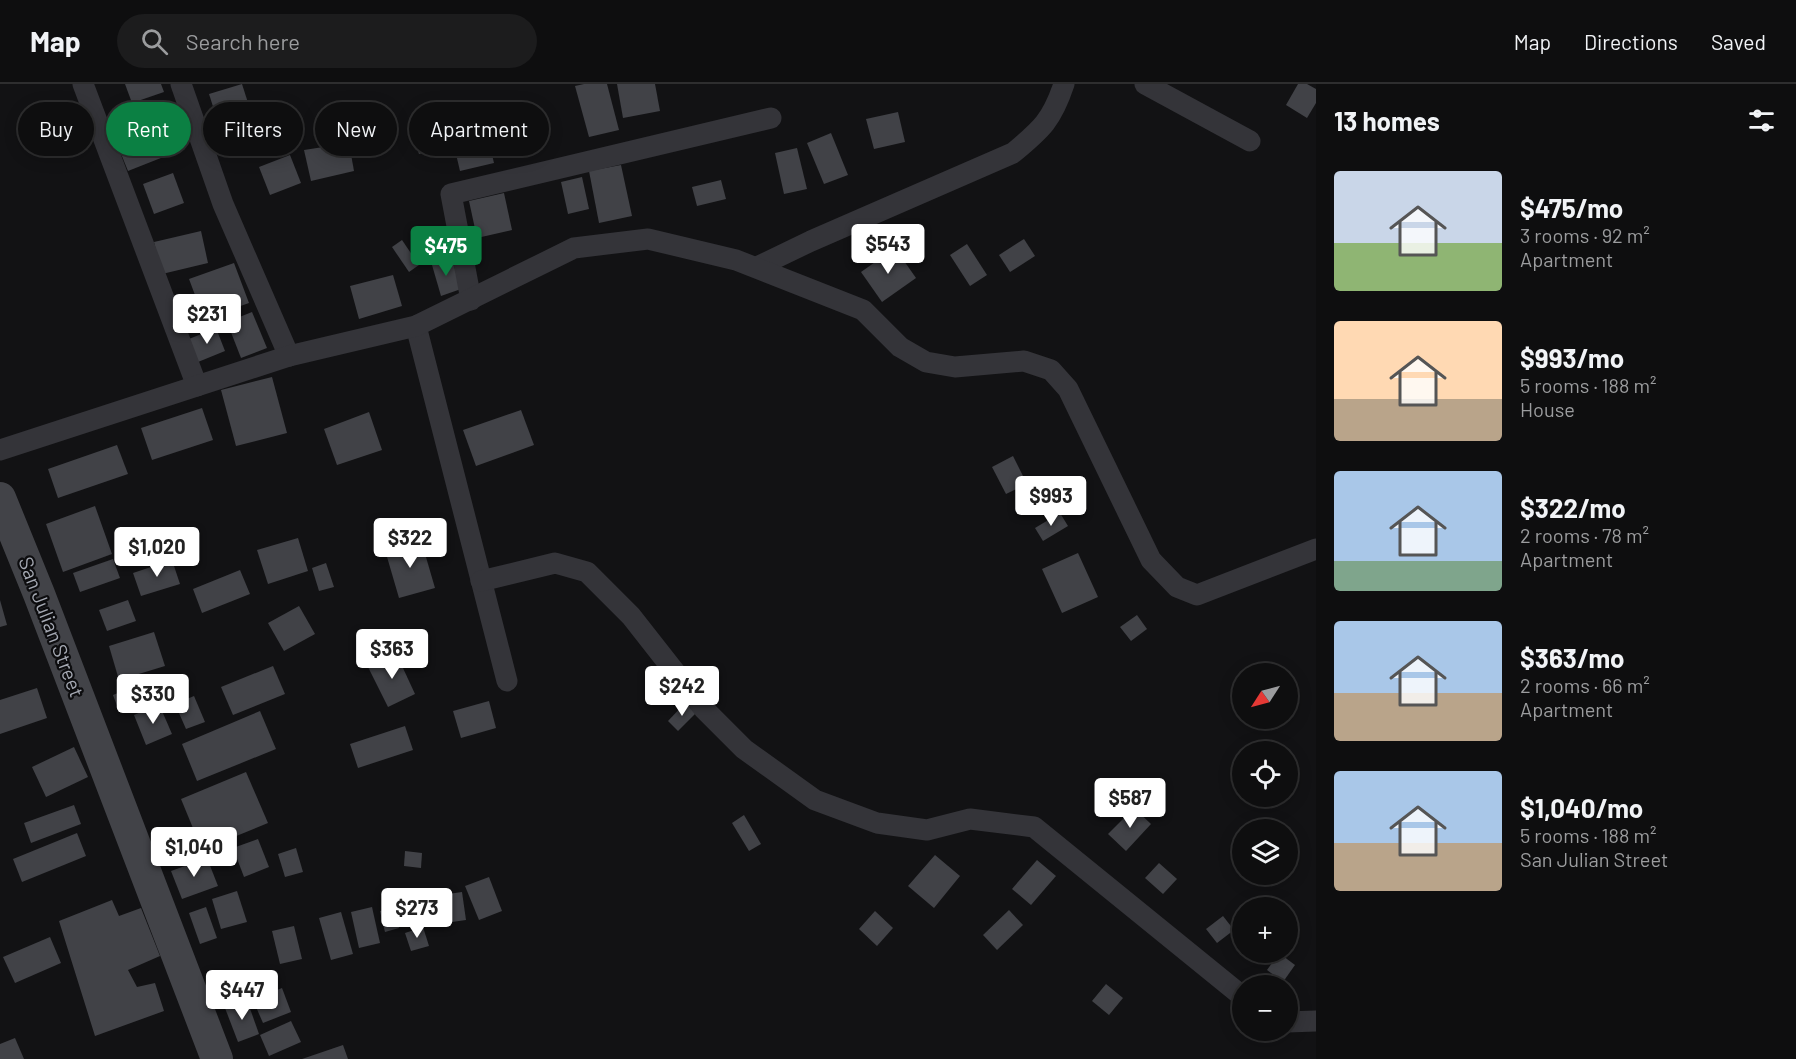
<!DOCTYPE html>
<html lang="en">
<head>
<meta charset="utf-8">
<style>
  :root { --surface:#0e0e0f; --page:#1c1c1d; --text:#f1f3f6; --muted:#9b9c9e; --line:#2e2e2f; --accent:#0b8043 }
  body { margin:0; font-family:Barlow,sans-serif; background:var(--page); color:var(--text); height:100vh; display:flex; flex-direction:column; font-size:22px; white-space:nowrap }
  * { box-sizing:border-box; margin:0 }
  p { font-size:20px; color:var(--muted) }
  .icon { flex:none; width:33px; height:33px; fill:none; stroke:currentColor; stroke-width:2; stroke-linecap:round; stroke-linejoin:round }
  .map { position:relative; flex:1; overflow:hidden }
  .sheet { display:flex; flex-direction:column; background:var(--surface); width:480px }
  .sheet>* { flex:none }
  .guide { position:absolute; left:18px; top:18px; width:570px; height:54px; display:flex; gap:12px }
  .needle { width:39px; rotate:234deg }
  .fabs { position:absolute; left:1232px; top:579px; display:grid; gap:12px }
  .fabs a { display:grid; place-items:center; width:66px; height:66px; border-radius:50%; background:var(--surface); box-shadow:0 3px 15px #0003,0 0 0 2px var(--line); font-size:30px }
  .price { position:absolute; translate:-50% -51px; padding:0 14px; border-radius:6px; background:#fff; color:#222; font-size:20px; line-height:39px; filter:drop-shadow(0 2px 3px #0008) }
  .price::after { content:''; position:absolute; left:50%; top:36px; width:18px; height:14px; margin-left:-9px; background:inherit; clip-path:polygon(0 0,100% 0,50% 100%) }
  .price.active { background:var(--accent); color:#fff }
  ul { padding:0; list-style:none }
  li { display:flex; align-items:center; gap:18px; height:150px; padding:0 18px }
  li span { display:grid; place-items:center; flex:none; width:168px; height:120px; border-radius:6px; color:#555 }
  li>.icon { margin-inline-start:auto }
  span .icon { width:72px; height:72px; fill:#fffc; stroke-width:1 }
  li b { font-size:26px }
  h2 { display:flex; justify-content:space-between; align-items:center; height:72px; padding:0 18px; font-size:26px }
  .pill { padding:0 21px; border-radius:27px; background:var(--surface); box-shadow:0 3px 15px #0003,0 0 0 2px var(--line); font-size:21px; line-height:54px }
  .pill.active { background:var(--accent); color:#fff }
  header { display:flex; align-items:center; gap:36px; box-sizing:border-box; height:84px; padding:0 30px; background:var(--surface); border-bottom:2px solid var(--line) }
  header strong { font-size:28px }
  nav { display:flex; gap:33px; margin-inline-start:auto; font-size:21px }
  .search { width:420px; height:54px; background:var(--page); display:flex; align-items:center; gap:15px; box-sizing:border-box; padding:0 21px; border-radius:33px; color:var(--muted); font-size:22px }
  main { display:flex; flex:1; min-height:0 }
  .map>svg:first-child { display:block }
  .building { fill:#414247 }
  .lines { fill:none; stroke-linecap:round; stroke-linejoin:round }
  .street { stroke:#343439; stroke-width:21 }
  .secondary { stroke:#424348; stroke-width:32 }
  .labels { text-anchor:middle; stroke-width:4.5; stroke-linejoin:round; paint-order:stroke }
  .street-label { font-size:20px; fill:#a5a9b3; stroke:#0d0d0f }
</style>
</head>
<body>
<header>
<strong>Map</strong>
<div class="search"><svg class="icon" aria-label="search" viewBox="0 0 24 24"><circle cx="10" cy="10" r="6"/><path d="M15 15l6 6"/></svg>Search here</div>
<nav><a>Map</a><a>Directions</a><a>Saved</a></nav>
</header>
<main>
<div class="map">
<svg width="1316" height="975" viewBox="0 0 1316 975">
  <rect width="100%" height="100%" fill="#121214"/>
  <g class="building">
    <path d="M125,0h36l3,8 -32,11z"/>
    <path d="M242,0l17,53 -33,10 -17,-53z"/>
    <path d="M584,0h23l12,46 -30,7 -14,-51z"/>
    <path d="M617,0h38l5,27 -37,7z"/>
    <path d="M1298,0h9l9,5v14l-9,15 -21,-13z"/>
    <path d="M481,24l13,55 -34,8 -13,-55z"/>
    <path d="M898,28l7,30 -31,7 -8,-30z"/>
    <path d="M156,32l15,38 -43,17 -15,-37z"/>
    <path d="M441,42l6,19 -28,9 -6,-19z"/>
    <path d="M831,49l17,42 -24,9 -17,-41z"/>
    <path d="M349,59l5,28 -43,10 -7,-31z"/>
    <path d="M797,64l10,41 -23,5 -9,-41z"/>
    <path d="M290,71l11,28 -31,12 -11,-28z"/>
    <path d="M621,81l11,51 -33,7 -10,-52z"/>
    <path d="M173,89l11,30 -30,11 -11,-30z"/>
    <path d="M582,93l7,32 -21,5 -7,-32z"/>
    <path d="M721,96l5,19 -29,7 -5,-19z"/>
    <path d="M504,109l8,37 -35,8 -8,-37z"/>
    <path d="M201,147l7,32 -46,11 -8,-32z"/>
    <path d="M1024,155l11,17 -25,16 -11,-17z"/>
    <path d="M402,156l17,25 -10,7 -17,-25z"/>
    <path d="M967,160l20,31 -17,11 -20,-31z"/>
    <path d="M895,164l21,30 -34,24 -21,-30z"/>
    <path d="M452,175l9,30 -20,7 -9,-31z"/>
    <path d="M234,179l15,40 -45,16 -15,-40z"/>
    <path d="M393,191l9,31 -43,13 -9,-33z"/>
    <path d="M252,228l15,36 -26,10 -14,-36z"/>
    <path d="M216,244l9,23 -27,11 -9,-23z"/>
    <path d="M272,293l15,56 -51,13 -15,-56z"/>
    <path d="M202,324l11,32 -61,20 -11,-32z"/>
    <path d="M521,326l13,35 -58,21 -13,-36z"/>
    <path d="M369,328l13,38 -45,15 -13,-36z"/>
    <path d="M117,361l11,29 -70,24 -10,-29z"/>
    <path d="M1013,372l14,28 -21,10 -14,-27z"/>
    <path d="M95,422l17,48 -49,18 -17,-48z"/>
    <path d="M1060,429l8,13 -25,15 -8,-13z"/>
    <path d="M298,454l10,33 -40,13 -11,-34z"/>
    <path d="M421,456l14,48 -36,10 -14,-48z"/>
    <path d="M1078,469l20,44 -36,16 -20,-44z"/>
    <path d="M113,475l7,19 -40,14 -7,-19z"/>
    <path d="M172,476l8,24 -39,12 -8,-23z"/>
    <path d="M326,479l8,24 -15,4 -7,-23z"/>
    <path d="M240,486l10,24 -48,19 -9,-24z"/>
    <path d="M0,516l7,25 -7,2z"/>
    <path d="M128,516l8,21 -29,10 -8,-21z"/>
    <path d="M299,522l16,28 -31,17 -16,-28z"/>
    <path d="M1137,531l10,14 -16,12 -11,-14z"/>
    <path d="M154,548l11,34 -46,14 -10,-34z"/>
    <path d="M396,569l19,41 -27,13 -20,-40z"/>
    <path d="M273,582l12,28 -52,21 -12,-28z"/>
    <path d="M165,590l7,16 -53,21 -6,-16z"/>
    <path d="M37,604l10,30 -47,16v-34z"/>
    <path d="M194,612l11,26 -19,7 -11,-25z"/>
    <path d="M489,617l7,27 -35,10 -8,-27z"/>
    <path d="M685,619l11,10 -18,18 -10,-10z"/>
    <path d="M159,620l13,30 -26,11 -12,-30z"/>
    <path d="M260,627l16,38 -79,32 -15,-37z"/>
    <path d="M405,642l8,24 -55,18 -8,-24z"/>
    <path d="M74,663l14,30 -42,20 -14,-30z"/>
    <path d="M246,688l22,51 -66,27 -21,-51z"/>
    <path d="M74,721l7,19 -50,19 -7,-20z"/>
    <path d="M1134,724l17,16 -25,27 -18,-17z"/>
    <path d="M744,731l17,29 -12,7 -17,-28z"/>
    <path d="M77,749l9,23 -64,26 -9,-23z"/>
    <path d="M258,755l11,28 -25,10 -11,-29z"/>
    <path d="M296,764l7,24 -18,5 -7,-23z"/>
    <path d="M405,767l17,2 -1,15 -17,-2z"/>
    <path d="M935,771l25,21 -26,32 -26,-22z"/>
    <path d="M207,774l11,28 -36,13 -11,-28z"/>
    <path d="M1037,776l19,16 -25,29 -19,-16z"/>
    <path d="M1159,779l18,16 -14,15 -18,-16z"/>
    <path d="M489,793l13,34 -23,9 -14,-34z"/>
    <path d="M237,807l10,31 -26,7 -9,-30z"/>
    <path d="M462,808l4,28 -14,2 -4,-28z"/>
    <path d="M112,816l7,16 22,-8 19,48 -32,14 9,17 18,-4 9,28 -69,25 -36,-115z"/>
    <path d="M206,823l11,31 -17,6 -11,-31z"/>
    <path d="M372,823l8,36 -21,5 -8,-36z"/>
    <path d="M394,824l5,20 -14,4 -5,-21z"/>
    <path d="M1009,826l14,15 -26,25 -14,-15z"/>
    <path d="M875,827l18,17 -16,18 -18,-17z"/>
    <path d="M341,828l12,42 -22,6 -12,-42z"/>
    <path d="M1223,832l11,14 -17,13 -11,-14z"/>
    <path d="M294,842l8,33 -22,5 -8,-33z"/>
    <path d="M423,843l6,19 -18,5 -6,-18z"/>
    <path d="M50,853l11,26 -46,20 -12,-26z"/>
    <path d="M1279,869l16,12 -12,17 -16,-12z"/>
    <path d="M1106,900l17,14 -14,17 -17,-14z"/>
    <path d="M282,904l9,24 -28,11 -10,-23z"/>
    <path d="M247,916l12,34 -21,8 -13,-34z"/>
    <path d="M291,937l10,21 -32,14 -9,-21z"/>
    <path d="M15,954l9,21h-24v-15z"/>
    <path d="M343,961l5,14h-46z"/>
  </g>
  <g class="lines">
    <g class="street">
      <path d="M83,0l114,302"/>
      <path d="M181,0l42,120 66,152"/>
      <path d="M1145,0l105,57"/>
      <path d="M757,183l54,-26 202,-88c29,-24 39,-33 51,-69"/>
      <path d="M471,216l-20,-106 320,-76"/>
      <path d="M416,242l91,355"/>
      <path d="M0,366l289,-94 127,-30 158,-78 74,-9 88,21 127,50 37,37 26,15 29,5 69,-6 27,9 17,19 83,171 26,27 20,8 119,-46"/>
      <path d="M481,497l74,-18 32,9 44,44 73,93 40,40 71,51 62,23 50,7 43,-11 64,8 208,169"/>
      <path d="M1287,938l29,-1"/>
    </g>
    <path class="secondary" d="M0,414l39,96 178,465"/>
  </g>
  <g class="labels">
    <g class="street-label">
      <text transform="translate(51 543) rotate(69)" y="7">San Julian Street</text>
    </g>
  </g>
</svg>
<div class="fabs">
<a><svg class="needle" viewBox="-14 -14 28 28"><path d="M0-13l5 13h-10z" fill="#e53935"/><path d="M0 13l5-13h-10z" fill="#9b9c9e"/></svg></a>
<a><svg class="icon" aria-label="locate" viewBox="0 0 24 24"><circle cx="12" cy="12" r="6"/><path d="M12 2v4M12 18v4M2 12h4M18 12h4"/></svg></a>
<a><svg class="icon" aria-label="layers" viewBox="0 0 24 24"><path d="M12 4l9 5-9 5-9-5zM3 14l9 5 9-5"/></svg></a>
<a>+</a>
<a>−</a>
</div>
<b class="price" style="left:888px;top:191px">$543</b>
<b class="price active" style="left:446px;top:193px">$475</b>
<b class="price" style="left:207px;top:261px">$231</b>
<b class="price" style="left:1051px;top:443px">$993</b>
<b class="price" style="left:410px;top:485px">$322</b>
<b class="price" style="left:157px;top:494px">$1,020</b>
<b class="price" style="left:392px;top:596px">$363</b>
<b class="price" style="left:682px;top:633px">$242</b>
<b class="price" style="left:153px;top:641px">$330</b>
<b class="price" style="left:1130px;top:745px">$587</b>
<b class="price" style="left:194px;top:794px">$1,040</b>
<b class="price" style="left:417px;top:855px">$273</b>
<b class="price" style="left:242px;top:937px">$447</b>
<div class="guide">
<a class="pill">Buy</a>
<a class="pill active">Rent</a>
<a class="pill">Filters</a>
<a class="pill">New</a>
<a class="pill">Apartment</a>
</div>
</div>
<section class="sheet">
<h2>13 homes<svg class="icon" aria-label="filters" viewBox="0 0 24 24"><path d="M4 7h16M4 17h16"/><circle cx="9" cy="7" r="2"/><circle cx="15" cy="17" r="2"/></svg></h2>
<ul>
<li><span style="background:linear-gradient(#c9d6e8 60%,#8fb573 0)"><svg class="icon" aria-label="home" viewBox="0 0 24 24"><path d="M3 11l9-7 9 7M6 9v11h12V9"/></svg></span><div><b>$475/mo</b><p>3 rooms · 92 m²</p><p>Apartment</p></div></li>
<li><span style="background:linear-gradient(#ffd9b3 65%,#b9a48a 0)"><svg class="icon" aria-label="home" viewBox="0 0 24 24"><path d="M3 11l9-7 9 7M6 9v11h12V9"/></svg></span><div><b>$993/mo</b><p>5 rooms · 188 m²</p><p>House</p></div></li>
<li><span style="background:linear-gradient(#a9c7e8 75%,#7fa58c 0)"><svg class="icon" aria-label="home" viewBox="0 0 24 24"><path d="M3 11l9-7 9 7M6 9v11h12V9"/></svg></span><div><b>$322/mo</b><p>2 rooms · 78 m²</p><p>Apartment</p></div></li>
<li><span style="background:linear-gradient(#a9c7e8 60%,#b9a48a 0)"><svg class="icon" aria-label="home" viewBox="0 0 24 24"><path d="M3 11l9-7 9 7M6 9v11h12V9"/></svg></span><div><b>$363/mo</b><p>2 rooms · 66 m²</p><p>Apartment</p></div></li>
<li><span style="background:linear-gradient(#a9c7e8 60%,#b9a48a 0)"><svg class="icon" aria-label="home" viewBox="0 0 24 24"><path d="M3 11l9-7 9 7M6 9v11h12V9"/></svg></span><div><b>$1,040/mo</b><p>5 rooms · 188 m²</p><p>San Julian Street</p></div></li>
</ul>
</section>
</main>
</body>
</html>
